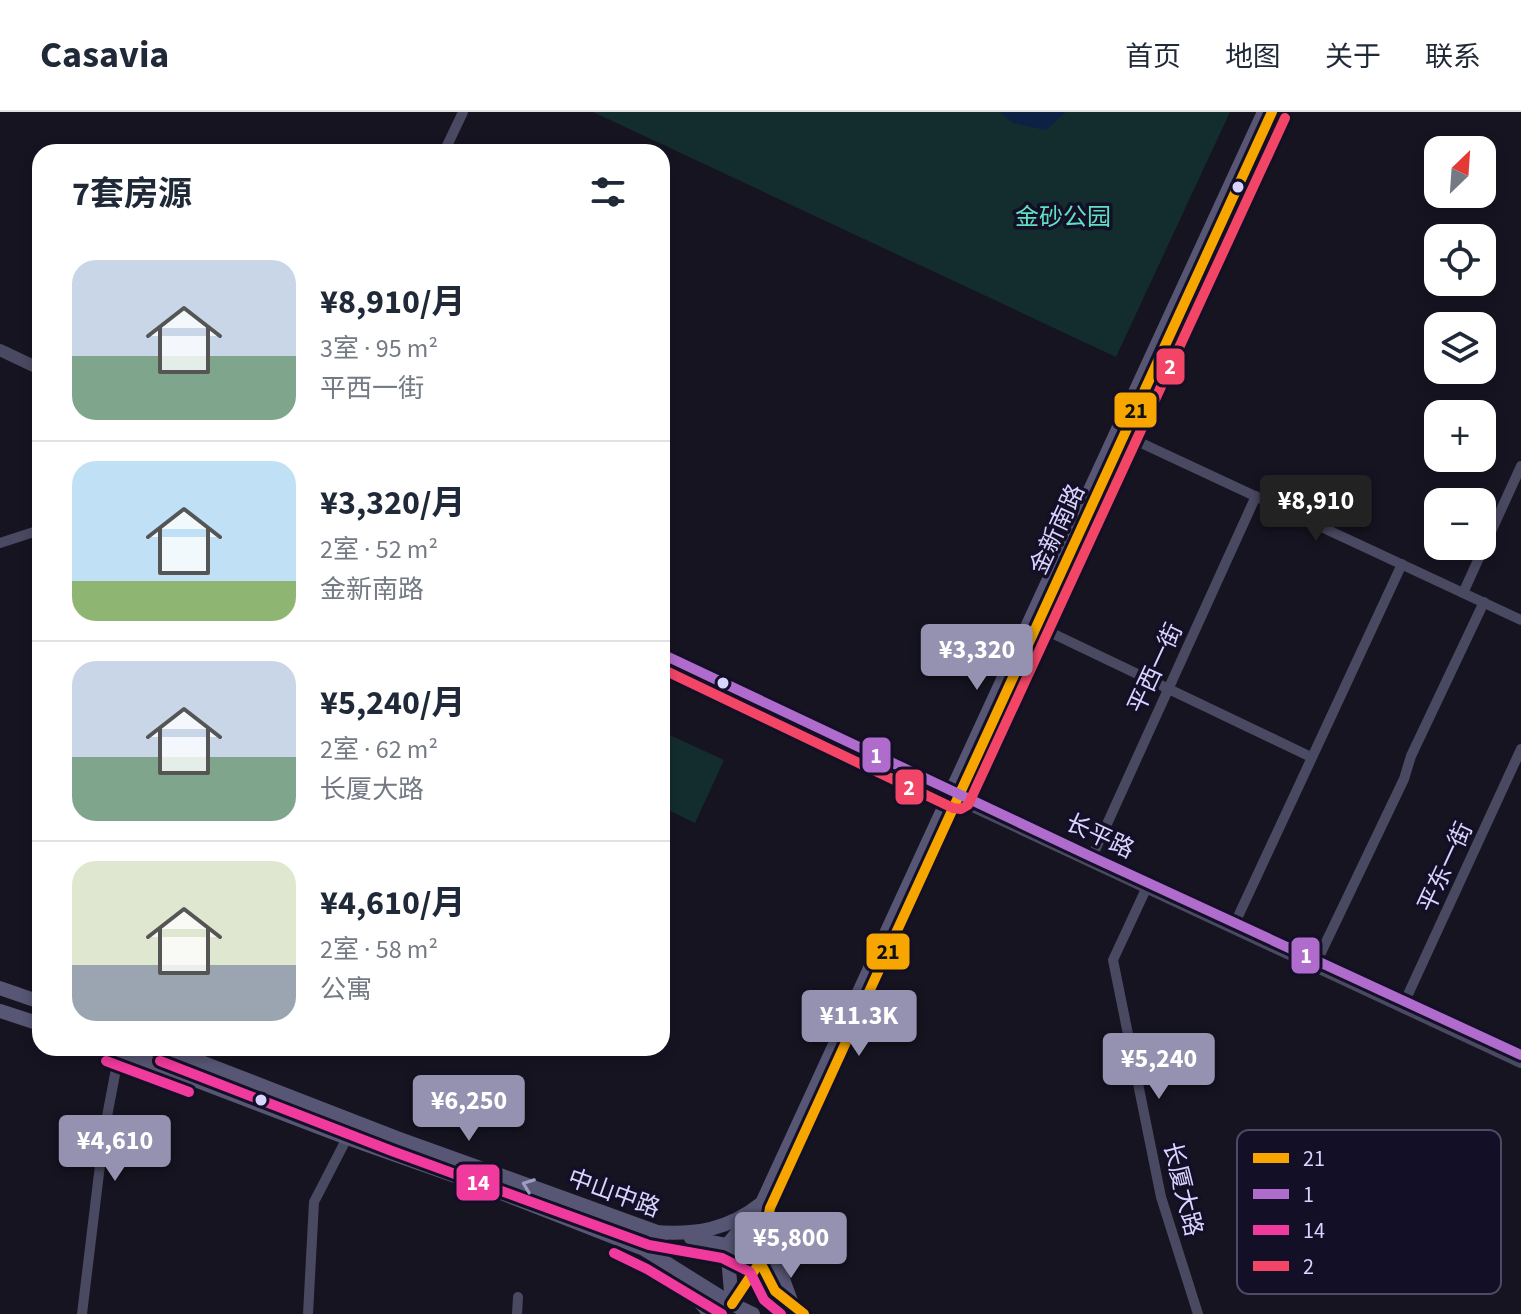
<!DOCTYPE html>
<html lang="zh">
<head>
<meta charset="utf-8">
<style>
  :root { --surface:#fff; --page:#f2f2f3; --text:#1f2937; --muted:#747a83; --line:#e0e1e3; --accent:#9591b1 }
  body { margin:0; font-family:"Source Sans 3","Noto Sans SC",sans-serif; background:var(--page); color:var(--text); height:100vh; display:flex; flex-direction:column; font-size:30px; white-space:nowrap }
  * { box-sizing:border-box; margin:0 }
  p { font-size:26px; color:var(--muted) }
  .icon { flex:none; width:44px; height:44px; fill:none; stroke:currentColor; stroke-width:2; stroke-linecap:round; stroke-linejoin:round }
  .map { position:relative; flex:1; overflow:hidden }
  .drawer { position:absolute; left:32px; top:32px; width:638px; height:912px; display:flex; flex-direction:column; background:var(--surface); border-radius:24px; box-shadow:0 4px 12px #0003 }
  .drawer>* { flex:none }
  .needle { width:52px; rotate:25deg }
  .controls { position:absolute; left:1424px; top:24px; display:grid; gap:16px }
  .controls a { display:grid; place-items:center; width:72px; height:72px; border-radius:16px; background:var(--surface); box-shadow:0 4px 12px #0003; font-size:40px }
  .price { position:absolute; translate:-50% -68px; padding:0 18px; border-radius:8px; background:var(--accent); color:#fff; font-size:26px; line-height:52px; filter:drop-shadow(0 2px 4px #0008) }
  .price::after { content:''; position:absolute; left:50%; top:48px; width:24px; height:18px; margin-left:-12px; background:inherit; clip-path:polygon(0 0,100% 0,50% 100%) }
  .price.current { background:#222; color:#fff }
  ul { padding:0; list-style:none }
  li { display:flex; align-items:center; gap:24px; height:200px; padding:0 40px }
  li+li { border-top:2px solid var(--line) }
  li span { display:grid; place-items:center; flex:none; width:224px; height:160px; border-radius:24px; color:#555 }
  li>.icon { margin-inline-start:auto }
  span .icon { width:96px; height:96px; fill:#fffc; stroke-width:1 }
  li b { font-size:34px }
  h2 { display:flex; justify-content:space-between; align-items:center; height:96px; padding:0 40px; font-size:34px }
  header { display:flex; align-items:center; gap:48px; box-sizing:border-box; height:112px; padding:0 40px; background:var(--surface); border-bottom:2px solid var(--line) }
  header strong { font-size:38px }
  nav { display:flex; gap:44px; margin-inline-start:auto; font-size:28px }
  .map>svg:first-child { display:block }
  .green { fill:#132c2d }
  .water { fill:#0d2144 }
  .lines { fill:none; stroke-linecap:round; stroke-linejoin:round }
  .minor { stroke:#4a4962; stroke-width:10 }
  .tertiary { stroke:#4a4962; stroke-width:12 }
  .secondary { stroke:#575674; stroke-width:14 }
  .bus-1-casing { stroke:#130f26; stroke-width:16 }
  .bus-2-casing { stroke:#130f26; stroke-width:16 }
  .bus-3-casing { stroke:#130f26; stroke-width:16 }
  .bus-4-casing { stroke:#130f26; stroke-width:16 }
  .bus-1 { stroke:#f7a600; stroke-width:10 }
  .bus-2 { stroke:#b06ccc; stroke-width:10 }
  .bus-3 { stroke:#f13a9d; stroke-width:10 }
  .bus-4 { stroke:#f34667; stroke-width:10 }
  .oneway { stroke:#9e9bc0 }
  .bus-dot { fill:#d9d4ff; stroke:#130f26; stroke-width:3 }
  .labels { text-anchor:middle; stroke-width:7; stroke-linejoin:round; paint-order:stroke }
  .park-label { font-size:24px; fill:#5fe0c0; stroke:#130f26 }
  .street-label { font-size:24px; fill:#d9d4ff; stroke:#130f26 }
  .key { fill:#130f26; stroke:#4e4a67; stroke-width:2 }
  .key-label { font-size:22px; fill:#d9d4ff }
  .line-badge { stroke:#130f26; stroke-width:3 }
  .badge-label { font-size:22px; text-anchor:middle; font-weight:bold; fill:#fff }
  .pale-badge-label { font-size:22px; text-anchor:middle; font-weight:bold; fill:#111 }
</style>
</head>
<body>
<header>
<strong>Casavia</strong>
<nav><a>首页</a><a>地图</a><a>关于</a><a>联系</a></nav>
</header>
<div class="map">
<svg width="1521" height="1202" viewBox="0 0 1521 1202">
  <rect width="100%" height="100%" fill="#161421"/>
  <g class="green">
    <path d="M593,0h637l-114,245z"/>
    <path d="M663,620l61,28 -29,63 -33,-16z"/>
  </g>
  <path class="water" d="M1000,0h66l-20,18 -33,-7z"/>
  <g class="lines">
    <g class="minor">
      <path d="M444,40l19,-40"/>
      <path d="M1124,323l397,185"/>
      <path d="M0,431l40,-13"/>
      <path d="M1463,481l58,-127"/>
      <path d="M1037,514l274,131"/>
      <path d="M1092,745l164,-361"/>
      <path d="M1146,777l-33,71 48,237 37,117"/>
      <path d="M1235,811l167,-359"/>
      <path d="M1317,849l87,-182 7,-23 73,-154"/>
      <path d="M1405,889l116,-252"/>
      <path d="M82,1202l22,-182 16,-84"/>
      <path d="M308,1202l6,-112 33,-64"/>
      <path d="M517,1202l1,-17"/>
    </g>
    <g class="tertiary">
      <path d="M0,238l40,19"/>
      <path d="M662,549l859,401"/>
    </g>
    <g class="secondary">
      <path d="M0,876l40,14"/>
      <path d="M0,899l40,13"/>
      <path d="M111,936l236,90 139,49 158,62 88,55 21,10"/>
      <path d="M165,936l232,90 266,96"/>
      <path d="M654,1120c41,3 75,-2 108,-29l502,-1091"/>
      <path d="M770,1122v10l21,57"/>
      <path d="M691,1126l36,7 33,17 15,29 29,23"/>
      <path d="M679,1165l31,37"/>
      <path d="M732,1192l28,-42 10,-54 6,-13"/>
      <path d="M732,1192l-5,-59 23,-27"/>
    </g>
    <g class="bus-1-casing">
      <g id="bus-1">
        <path d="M760,1150l15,29 29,23"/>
        <path d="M732,1192l28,-42 10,-54 502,-1096"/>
      </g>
    </g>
    <g class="bus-2-casing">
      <path id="bus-2" d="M662,542l430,203 429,198"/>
    </g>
    <g class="bus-3-casing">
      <g id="bus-3">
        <path d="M106,949l83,31"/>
        <path d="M160,949l232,90 257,94 73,13 28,14 14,28 17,14"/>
        <path d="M614,1141l33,16 75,45"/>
      </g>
    </g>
    <g class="bus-4-casing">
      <path id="bus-4" d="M662,557l291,139 8,1 7,-4 317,-687"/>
    </g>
    <use href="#bus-1" class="bus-1"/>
    <use href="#bus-2" class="bus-2"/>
    <use href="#bus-3" class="bus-3"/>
    <use href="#bus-4" class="bus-4"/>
  </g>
  <defs><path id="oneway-chevron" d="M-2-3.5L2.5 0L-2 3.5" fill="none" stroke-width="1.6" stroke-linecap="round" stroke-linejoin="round" transform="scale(2)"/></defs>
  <use class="oneway" href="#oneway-chevron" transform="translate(528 1073) rotate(-159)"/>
  <g class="bus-dot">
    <circle cx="1238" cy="75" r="7"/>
    <circle cx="723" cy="571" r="7"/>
    <circle cx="261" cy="988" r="7"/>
  </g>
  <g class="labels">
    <g class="park-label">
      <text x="1063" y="113">金砂公园</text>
    </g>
    <g class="street-label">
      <text transform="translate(1057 417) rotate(-65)" y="8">金新南路</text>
      <text transform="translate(1155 556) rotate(-65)" y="8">平西一街</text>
      <text transform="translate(1100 724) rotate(25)" y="8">长平路</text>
      <text transform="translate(1445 755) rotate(-65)" y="8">平东一街</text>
      <text transform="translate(1183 1077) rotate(76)" y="8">长厦大路</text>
      <text transform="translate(614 1081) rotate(20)" y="8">中山中路</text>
    </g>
  </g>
  <rect x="1237" y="1018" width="264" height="164" rx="12" class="key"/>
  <rect x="1253" y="1041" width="36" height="10" fill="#f7a600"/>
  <rect x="1253" y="1077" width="36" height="10" fill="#b06ccc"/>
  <rect x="1253" y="1113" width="36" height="10" fill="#f13a9d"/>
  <rect x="1253" y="1149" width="36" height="10" fill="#f34667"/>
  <g class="key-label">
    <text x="1303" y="1054">21</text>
    <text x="1303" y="1090">1</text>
    <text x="1303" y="1126">14</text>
    <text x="1303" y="1162">2</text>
  </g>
  <g class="line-badge">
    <rect x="1155" y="235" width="31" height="39" rx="8" fill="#f34667"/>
    <rect x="1113" y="279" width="45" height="38" rx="8" fill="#f7a600"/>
    <rect x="861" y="624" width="31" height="38" rx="8" fill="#b06ccc"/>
    <rect x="894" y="656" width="31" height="38" rx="8" fill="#f34667"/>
    <rect x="865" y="820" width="46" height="39" rx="8" fill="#f7a600"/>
    <rect x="1290" y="824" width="31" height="39" rx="8" fill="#b06ccc"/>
    <rect x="455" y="1051" width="46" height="39" rx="8" fill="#f13a9d"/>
  </g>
  <g class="badge-label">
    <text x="1170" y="262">2</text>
    <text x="876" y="651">1</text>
    <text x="909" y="683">2</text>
    <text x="1306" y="851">1</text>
    <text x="478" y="1078">14</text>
  </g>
  <g class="pale-badge-label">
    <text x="1136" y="306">21</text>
    <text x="888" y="847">21</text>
  </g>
</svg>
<div class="controls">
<a><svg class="needle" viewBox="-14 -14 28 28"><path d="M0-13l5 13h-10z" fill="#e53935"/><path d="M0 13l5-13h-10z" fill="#747a83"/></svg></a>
<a><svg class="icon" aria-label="locate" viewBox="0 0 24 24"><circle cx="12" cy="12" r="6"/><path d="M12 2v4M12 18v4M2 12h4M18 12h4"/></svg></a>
<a><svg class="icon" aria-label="layers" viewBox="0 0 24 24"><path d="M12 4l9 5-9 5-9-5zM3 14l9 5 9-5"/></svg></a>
<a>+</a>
<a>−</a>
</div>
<b class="price current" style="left:1316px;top:431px">¥8,910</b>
<b class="price" style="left:977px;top:580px">¥3,320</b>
<b class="price" style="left:859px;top:946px">¥11.3K</b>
<b class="price" style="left:1159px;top:989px">¥5,240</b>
<b class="price" style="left:469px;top:1031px">¥6,250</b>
<b class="price" style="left:115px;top:1071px">¥4,610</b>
<b class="price" style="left:791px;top:1168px">¥5,800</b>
<section class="drawer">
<h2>7套房源<svg class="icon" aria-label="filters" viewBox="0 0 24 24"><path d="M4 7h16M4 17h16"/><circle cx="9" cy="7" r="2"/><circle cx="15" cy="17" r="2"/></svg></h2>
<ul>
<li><span style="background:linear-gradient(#c9d6e8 60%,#7fa58c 0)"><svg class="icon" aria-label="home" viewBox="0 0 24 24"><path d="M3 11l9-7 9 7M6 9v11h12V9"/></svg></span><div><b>¥8,910/月</b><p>3室 · 95 m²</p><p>平西一街</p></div></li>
<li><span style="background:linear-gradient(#bfe0f5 75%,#8fb573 0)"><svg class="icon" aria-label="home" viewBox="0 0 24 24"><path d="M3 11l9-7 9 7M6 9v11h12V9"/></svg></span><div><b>¥3,320/月</b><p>2室 · 52 m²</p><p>金新南路</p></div></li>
<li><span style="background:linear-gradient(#c9d6e8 60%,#7fa58c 0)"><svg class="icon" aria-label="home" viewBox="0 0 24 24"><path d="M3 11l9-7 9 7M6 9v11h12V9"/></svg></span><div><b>¥5,240/月</b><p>2室 · 62 m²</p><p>长厦大路</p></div></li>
<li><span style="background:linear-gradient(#dfe7d0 65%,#9aa5b1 0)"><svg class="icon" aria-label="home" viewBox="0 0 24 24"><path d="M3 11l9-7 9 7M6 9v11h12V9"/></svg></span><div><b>¥4,610/月</b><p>2室 · 58 m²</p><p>公寓</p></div></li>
</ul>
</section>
</div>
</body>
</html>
